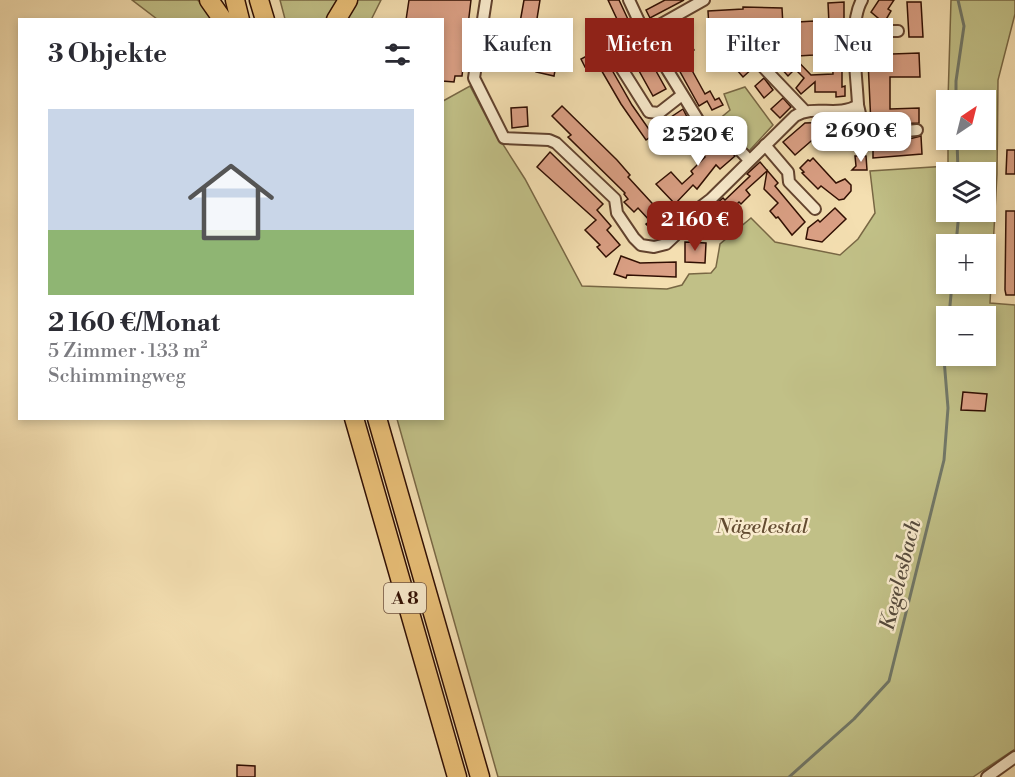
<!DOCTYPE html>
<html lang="de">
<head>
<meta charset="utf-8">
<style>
  :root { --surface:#fff; --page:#f7f7f7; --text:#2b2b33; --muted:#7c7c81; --line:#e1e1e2; --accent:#8f2418 }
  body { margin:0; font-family:"Libre Bodoni",serif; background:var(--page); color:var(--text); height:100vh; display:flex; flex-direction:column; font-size:22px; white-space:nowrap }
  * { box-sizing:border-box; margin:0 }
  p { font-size:20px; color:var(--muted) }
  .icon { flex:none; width:33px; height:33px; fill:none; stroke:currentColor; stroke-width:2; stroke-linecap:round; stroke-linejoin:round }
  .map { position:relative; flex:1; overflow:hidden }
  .sheet { position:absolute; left:18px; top:18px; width:426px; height:402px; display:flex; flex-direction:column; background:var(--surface); border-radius:0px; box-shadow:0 3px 9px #0003 }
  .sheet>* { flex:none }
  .guide { position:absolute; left:462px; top:18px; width:462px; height:54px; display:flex; gap:12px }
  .needle { width:39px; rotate:35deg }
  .buttons { position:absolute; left:936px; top:90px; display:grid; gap:12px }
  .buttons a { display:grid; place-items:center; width:60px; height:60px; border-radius:0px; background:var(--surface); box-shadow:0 3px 9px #0003; font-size:30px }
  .price { position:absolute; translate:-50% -51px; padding:0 14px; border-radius:12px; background:#fff; color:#222; font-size:20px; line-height:39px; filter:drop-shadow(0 2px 3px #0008) }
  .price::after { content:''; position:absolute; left:50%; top:36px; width:18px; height:14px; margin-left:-9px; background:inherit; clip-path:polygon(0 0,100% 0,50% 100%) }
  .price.active { background:var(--accent); color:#fff }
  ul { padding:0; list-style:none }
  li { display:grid; align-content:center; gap:12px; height:318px; padding:0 30px }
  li+li { border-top:2px solid var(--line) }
  li span { display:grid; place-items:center; height:186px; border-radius:0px; color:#555 }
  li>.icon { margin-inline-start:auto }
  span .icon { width:108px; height:108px; fill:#fffc; stroke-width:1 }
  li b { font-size:26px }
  h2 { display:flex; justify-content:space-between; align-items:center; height:72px; padding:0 30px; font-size:26px }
  .pill { padding:0 21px; border-radius:0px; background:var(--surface); box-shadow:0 3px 9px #0003; font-size:21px; line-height:54px }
  .pill.active { background:var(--accent); color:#fff }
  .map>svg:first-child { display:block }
  .green { fill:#c1c087; stroke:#786744; stroke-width:1.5; fill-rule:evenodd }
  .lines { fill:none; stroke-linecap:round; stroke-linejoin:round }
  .stream { stroke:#717767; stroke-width:3 }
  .building { fill:#dba085; stroke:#300e02; stroke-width:1.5 }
  .street-casing { stroke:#61422e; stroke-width:14 }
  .highway-casing { stroke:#300e02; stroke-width:21 }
  .street { stroke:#f8eacc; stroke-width:10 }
  .highway { stroke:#eac078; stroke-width:18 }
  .labels { text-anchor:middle; stroke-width:5; stroke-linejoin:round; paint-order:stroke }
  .shield { fill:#f8eacc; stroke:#6c503f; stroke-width:1.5 }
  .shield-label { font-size:18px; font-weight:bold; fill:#300e02 }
  .park-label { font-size:20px; font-style:italic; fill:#634c31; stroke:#f8eacc }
  .water-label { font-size:21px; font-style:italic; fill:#564b3d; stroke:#f8eacc }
</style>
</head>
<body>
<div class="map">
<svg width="1015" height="777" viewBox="0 0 1015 777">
  <rect width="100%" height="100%" fill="#f4dfb1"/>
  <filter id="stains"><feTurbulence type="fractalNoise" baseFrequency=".00333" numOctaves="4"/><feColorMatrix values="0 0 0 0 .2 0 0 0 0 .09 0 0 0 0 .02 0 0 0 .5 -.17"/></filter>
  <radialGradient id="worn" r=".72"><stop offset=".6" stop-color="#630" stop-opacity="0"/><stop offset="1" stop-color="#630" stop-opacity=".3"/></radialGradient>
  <g class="green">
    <path d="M132,0h65l6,3 11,16h-57z"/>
    <path d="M280,0h101l-10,20 -86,-1z"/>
    <path d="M951,0h64v14l-17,66 -1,94 -7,129 25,2v444l-42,28h-475l-101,-358 45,-1 1,-317 27,-15 20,38 35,55 57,107 85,3 15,-4 7,-11 22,-1 5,-6 4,-23 31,-26 24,24 65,13 18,-16 17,-26 -5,-42 78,-5v-26h38v-40h-38zM946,172h40v40h-40zM946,244h40v40h-40zM946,316h40v40h-40z"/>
    <path d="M745,87l28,38 -24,26 -31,-31 12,-10 -6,-16z"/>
  </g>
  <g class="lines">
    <g class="stream">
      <path d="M956,100v-19l8,-55 -6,-26"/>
      <path d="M957,140l1,32"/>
      <path d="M956,244l3,-32"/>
      <path d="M949,316l3,-32"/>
      <path d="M789,777l65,-58 35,-38 55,-221 4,-52 -4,-49 2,-22"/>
    </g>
  </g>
  <g class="building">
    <path d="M409,0h62l-9,76h-7l-1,6 -12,-1v-61h-36z"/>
    <path d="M524,0h16l-5,31 -16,-3z"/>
    <path d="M608,0h11l14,30 -9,4z"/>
    <path d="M665,0h19l-34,18 -4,-8z"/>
    <path d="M879,0h15l-6,9 3,2 -7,12 -13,-11z"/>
    <path d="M844,2v22h-15l-1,-21z"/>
    <path d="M907,2h14l2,35h-14z"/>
    <path d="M743,7l39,1 1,18 -47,-1 -27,3 -1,-17 35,-2z"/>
    <path d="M814,21v16l33,2v22l-5,2v24l3,-1v10l-9,1v-5h-21v-10l-14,12 -5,-6 8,-10 -9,-9 -7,7 -20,-22 -3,3 -11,-11 4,-7h9l17,18 5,-5 22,23 22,-1 -1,-25 -15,1v4l-3,1 -16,1v-34z"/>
    <path d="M685,23l7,14 -4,3 6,10 -8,4 -8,-15 -9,5 -5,-10z"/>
    <path d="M543,34l8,2 -1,6 10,2 -6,32 -18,-4z"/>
    <path d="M867,39h24l1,15 27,-1 1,24h-30v32l29,-1v15l-48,2z"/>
    <path d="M497,41l30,6 -5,23 -29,-6z"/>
    <path d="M641,44l25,45 -13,7 -25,-45z"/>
    <path d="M600,49l32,56 21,30 -7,5 -25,-36 -25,-43 -11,6 -4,-8z"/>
    <path d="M740,52l14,15 -11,10 -13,-15z"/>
    <path d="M683,54l22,40 5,-3 5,9 4,-2 4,7 -11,5 -5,-9 -8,5 -26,-47z"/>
    <path d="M764,78l9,12 -9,8 -9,-12z"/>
    <path d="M783,98l8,9 -11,11 -9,-9z"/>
    <path d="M562,106l55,54 13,15 -2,2 45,49 -9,9 -4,-4 -4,3 -10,-10 4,-3 -12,-13 -4,4 -10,-10 4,-3 -4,-5 1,-1 -57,-56 3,-2 -19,-19z"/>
    <path d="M527,107l1,19 -16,2 -1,-20z"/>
    <path d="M683,109l4,8 -23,16 -5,-8z"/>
    <path d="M833,122l-38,33 -12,-13 22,-19z"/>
    <path d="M709,130l26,26 -15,13 -4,-4 -19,24 -4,-4 -18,19 -19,-20 15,-12 11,12 11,-10 -2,-3 14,-14 -11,-13z"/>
    <path d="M921,136l1,18 -49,4v-16l32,1v-3z"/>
    <path d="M1007,150h8v24h-9z"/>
    <path d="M550,152l53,52 -6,6 14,16 -4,4 13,15 -14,12 -9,-10 3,-2 -15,-15 11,-10 -59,-53z"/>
    <path d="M855,156h11l1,14h-15l4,-4z"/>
    <path d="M813,158l23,25 9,-4 6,6v6l-7,8 -5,1 -18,-14 -3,3 -16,-16 2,-1 -4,-4 8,-8 2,1z"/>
    <path d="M760,162l18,21 -3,3 30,36 -13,13 -14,-18 -2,1 -6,-7 8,-8 -14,-14 3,-18 -21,19 4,5 -9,9 -2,-2 -33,33 -12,-13 29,-24 2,2 25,-24 -3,-2z"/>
    <path d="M835,208l11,11 -24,23 -16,-3 2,-11 10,-8 2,2z"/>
    <path d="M1006,211h9v84h-9l-1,-5z"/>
    <path d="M685,242l21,1 -1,20 -20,-1z"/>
    <path d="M621,256l19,7 36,-1v15l-49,-2 -1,3 -12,-4z"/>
    <path d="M963,392l24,2 -2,17 -24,-1z"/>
    <path d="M237,765l18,1v11h-18z"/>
  </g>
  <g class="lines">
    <g class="street-casing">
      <g id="street">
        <path d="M486,0l-12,78 30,60 45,2 7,3 59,56 2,14 17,25 7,7 13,2 12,-3 16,-15 4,-11 25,-19 84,-83c20,-12 43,2 63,-11 -1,-28 -10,-81 4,-105"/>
        <path d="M629,0l15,32 56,91"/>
        <path d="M823,31h75"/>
        <path d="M764,68l41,43"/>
        <path d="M682,95l-23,18 -10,-1 -34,-54 2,-9 87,-49"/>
        <path d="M858,105l6,26 11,3 42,-4"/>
        <path d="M720,129l29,31"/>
        <path d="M765,145l23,27 1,10 26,27"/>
        <path d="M987,777l28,-20"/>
      </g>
    </g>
    <g class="highway-casing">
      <g id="highway">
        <path d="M209,0l14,20"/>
        <path d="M235,0l5,20"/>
        <path d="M259,0l6,20"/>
        <path d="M336,20l12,-20"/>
        <path d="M354,418l103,359"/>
        <path d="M377,418l103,359"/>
      </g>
    </g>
    <use href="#street" class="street"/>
    <use href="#highway" class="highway"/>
  </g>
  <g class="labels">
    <rect class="shield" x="384" y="583" width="42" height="30" rx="4.5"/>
    <g class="shield-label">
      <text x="405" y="604">A 8</text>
    </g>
    <g class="park-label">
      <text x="762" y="533">Nägelestal</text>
    </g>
    <g class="water-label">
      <text transform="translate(900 575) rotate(-76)" y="7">Kegelesbach</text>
    </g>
  </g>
  <rect width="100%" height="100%" filter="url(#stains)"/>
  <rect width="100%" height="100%" fill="url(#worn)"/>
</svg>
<div class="buttons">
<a><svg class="needle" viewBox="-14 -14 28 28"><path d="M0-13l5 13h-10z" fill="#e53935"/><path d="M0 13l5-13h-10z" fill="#7c7c81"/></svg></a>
<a><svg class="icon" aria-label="layers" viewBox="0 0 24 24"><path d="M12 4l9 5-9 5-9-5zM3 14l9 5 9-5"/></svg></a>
<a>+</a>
<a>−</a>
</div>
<b class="price" style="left:861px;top:163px">2 690 €</b>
<b class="price" style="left:698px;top:167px">2 520 €</b>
<b class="price active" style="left:695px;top:252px">2 160 €</b>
<div class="guide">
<a class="pill">Kaufen</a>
<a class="pill active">Mieten</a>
<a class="pill">Filter</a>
<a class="pill">Neu</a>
</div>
<section class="sheet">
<h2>3 Objekte<svg class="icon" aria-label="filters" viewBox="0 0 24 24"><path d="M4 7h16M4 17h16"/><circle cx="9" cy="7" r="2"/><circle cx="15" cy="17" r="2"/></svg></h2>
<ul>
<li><span style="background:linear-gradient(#c9d6e8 65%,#8fb573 0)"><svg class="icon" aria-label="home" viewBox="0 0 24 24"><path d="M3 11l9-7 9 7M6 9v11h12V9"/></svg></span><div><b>2 160 €/Monat</b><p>5 Zimmer · 133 m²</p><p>Schimmingweg</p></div></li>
</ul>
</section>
</div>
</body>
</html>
